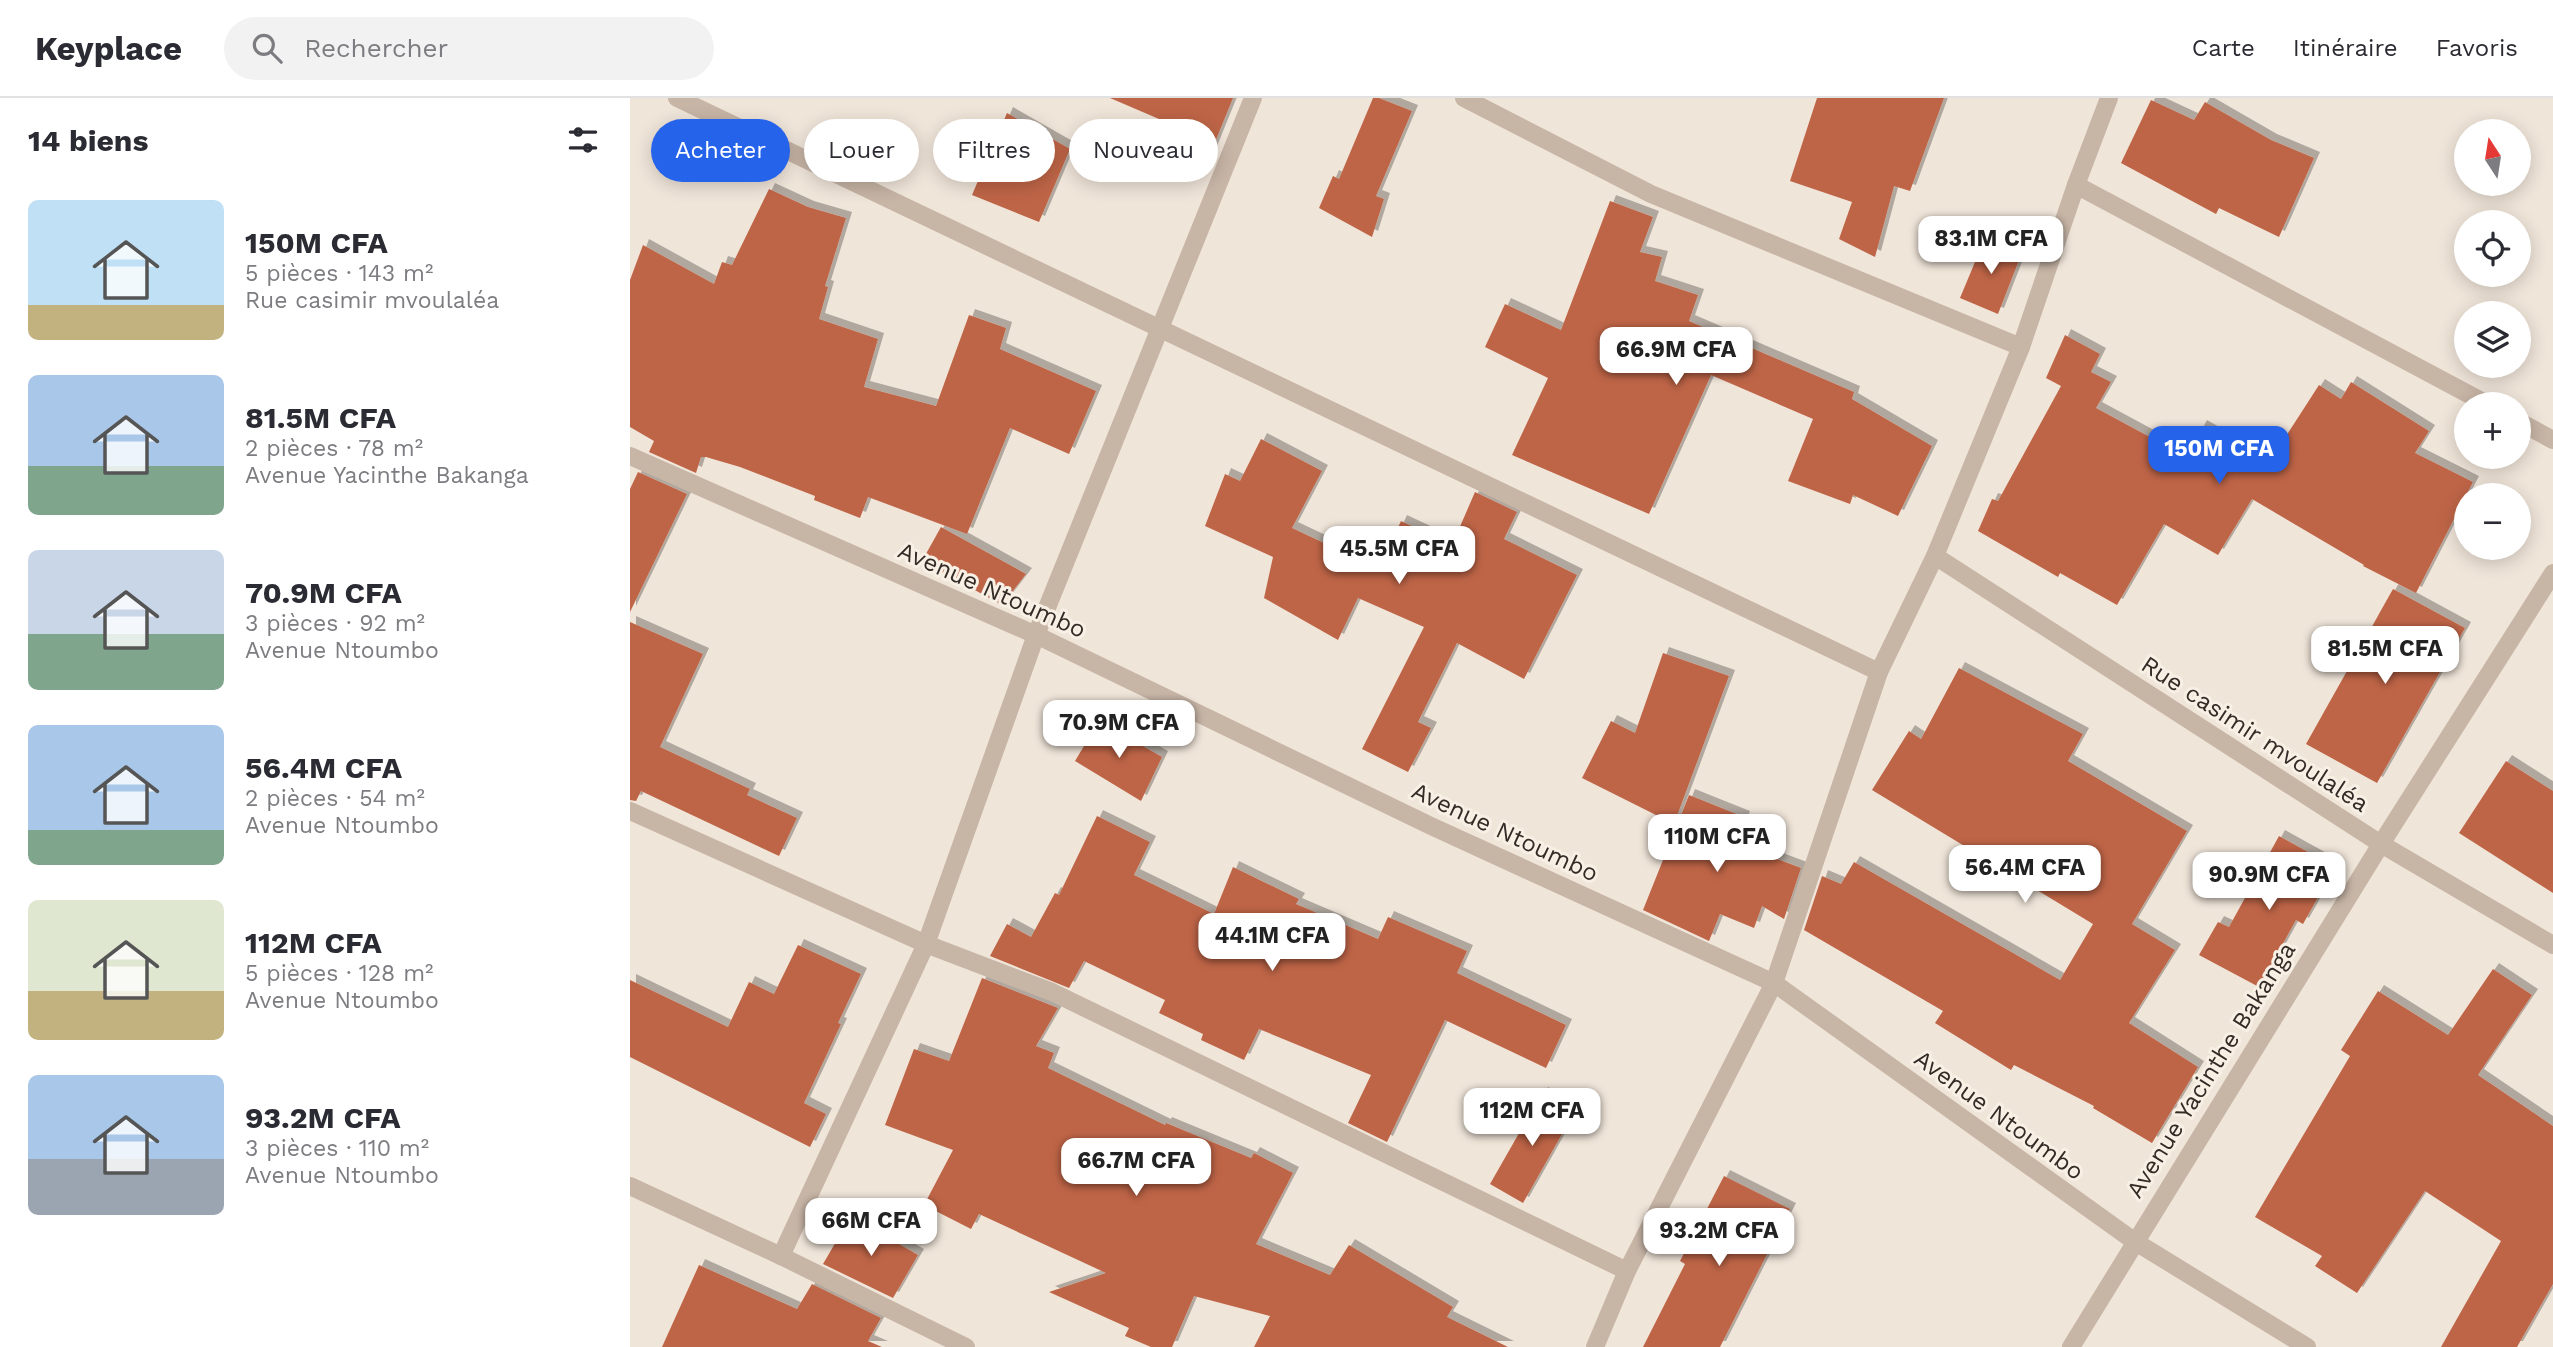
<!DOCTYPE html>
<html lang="fr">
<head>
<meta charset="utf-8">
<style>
  :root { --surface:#fff; --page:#f2f2f3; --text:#2b2b33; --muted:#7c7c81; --line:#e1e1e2; --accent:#2563eb }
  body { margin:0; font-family:"Work Sans",sans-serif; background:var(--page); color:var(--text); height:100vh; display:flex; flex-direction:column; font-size:26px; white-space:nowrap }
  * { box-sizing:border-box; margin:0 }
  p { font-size:23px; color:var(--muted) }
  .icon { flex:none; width:38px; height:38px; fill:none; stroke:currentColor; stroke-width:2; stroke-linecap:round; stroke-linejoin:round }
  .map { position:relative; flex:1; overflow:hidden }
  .sheet { display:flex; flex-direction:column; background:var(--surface); width:630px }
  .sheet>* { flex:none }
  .banner { position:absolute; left:21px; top:21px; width:665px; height:63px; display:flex; gap:14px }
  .needle { width:46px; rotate:348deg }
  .tools { position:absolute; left:1824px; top:21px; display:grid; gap:14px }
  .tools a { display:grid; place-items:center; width:77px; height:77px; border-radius:50%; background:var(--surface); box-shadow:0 4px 18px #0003; font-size:35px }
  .price { position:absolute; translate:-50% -60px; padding:0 16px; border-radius:14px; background:#fff; color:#222; font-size:23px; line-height:46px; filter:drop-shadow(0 2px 4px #0008) }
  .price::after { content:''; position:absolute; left:50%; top:42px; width:21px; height:16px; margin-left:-10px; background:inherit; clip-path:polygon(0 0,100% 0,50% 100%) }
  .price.selected { background:var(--accent); color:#fff }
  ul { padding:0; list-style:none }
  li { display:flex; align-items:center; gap:21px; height:175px; padding:0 28px }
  li span { display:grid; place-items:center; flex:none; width:196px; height:140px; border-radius:10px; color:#555 }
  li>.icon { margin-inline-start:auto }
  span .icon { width:84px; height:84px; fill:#fffc; stroke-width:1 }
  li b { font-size:30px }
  h2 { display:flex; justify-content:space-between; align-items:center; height:84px; padding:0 28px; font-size:30px }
  .tag { padding:0 24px; border-radius:32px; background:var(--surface); box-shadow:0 4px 18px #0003; font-size:24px; line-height:63px }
  .tag.selected { background:var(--accent); color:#fff }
  header { display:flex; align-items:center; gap:42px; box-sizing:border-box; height:98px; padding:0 35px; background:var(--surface); border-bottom:2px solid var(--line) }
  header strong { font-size:33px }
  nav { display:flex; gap:38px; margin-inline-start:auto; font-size:24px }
  .search { width:490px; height:63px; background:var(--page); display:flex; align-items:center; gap:18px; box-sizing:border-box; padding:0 24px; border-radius:38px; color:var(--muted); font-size:26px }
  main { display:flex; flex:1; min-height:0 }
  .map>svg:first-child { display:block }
  .building { fill:#bf6547; filter:url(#shadow) }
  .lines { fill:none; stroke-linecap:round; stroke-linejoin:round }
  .street { stroke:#c7b5a6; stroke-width:18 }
  .labels { text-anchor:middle; stroke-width:6; stroke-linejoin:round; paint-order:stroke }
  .street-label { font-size:24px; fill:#332b26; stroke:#f8efe5 }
</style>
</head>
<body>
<header>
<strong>Keyplace</strong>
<div class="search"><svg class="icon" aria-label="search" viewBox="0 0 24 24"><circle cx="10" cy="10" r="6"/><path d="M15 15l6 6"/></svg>Rechercher</div>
<nav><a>Carte</a><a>Itinéraire</a><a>Favoris</a></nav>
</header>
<main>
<section class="sheet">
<h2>14 biens<svg class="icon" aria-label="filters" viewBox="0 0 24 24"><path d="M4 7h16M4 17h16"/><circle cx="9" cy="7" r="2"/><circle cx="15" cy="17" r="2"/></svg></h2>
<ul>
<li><span style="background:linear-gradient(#bfe0f5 75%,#c2b280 0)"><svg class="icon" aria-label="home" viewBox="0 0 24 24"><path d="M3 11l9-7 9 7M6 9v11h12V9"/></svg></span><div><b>150M CFA</b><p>5 pièces · 143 m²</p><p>Rue casimir mvoulaléa</p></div></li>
<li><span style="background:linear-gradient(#a9c7e8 65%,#7fa58c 0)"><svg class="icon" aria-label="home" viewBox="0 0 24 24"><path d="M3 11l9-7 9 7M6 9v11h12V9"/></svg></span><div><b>81.5M CFA</b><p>2 pièces · 78 m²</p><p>Avenue Yacinthe Bakanga</p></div></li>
<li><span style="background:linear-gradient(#c9d6e8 60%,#7fa58c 0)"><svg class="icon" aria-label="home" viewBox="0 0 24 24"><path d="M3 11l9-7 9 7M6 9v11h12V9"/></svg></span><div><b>70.9M CFA</b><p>3 pièces · 92 m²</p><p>Avenue Ntoumbo</p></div></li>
<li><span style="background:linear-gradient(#a9c7e8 75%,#7fa58c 0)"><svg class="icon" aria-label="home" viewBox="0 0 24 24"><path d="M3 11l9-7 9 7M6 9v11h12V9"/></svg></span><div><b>56.4M CFA</b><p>2 pièces · 54 m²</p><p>Avenue Ntoumbo</p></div></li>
<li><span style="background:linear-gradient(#dfe7d0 65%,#c2b280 0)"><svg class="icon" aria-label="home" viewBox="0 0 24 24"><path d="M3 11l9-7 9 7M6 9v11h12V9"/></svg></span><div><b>112M CFA</b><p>5 pièces · 128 m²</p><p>Avenue Ntoumbo</p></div></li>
<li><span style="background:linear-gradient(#a9c7e8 60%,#9aa5b1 0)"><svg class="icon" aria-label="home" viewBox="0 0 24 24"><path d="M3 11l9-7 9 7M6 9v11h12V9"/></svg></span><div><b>93.2M CFA</b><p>3 pièces · 110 m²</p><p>Avenue Ntoumbo</p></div></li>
</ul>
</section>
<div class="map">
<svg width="1923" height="1249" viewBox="0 0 1923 1249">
  <defs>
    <filter id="shadow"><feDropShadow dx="6" dy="-6" stdDeviation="0" flood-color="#0004"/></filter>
  </defs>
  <rect width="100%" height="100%" fill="#f0e5d9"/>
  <g class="building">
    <path d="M480,0h123l-22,54 -36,-12 5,-12z"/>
    <path d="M743,0h6l33,13 -36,85 8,3 -12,38 -53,-29 14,-32 6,3z"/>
    <path d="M1187,0h127l-34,93 -16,-5 -19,71 -36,-18 13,-37 -62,-21z"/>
    <path d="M1521,2l43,20 11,-18 66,38 43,18 -35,79 -60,-29 -3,6 -95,-51z"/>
    <path d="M377,15l63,36 -31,73 -67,-27z"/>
    <path d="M139,91l39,18 38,11 -21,68 3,1 -9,32 59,20 -14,48 72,19 33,-91 37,13 -6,21 96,42 -27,63 -59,-26 -43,106 -99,-37 -8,21 -46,-18 1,-4 -75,-29 -34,-10h-5l-5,16 -47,-21 5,-11 -24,-14v-147l13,-35 71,39 8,-22 10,3z"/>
    <path d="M980,103l43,16 -13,35 22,5 -7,24 43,14 -9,26 165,71 -2,7 80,47 -34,70 -45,-21 -3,9 -62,-23 25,-62 -102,-44 -62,139 -137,-59 36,-77 -63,-31 20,-43 56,26z"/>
    <path d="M1355,140l36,17 -23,59 -38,-16z"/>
    <path d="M1435,237l35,19 -9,18 20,10 -15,26 89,48 16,-30 67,38 51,-79 22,14 10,-17 78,49 -14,22 58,29 -57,111 -53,-27 1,-1 -112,-66 -34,56 -54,-31 -47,81 -57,-32 -2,4 -80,-46 14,-32 6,2 63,-115 -15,-8z"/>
    <path d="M631,341l61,32 -30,57 87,41 22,-48 51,24 23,-53 42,20 -13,27 73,36 -53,104 -67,-36 -39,79 13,6 -23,44 -46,-23 62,-122 -66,-29 -20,42 -74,-42 9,-41 -68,-31 20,-52 15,7z"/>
    <path d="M8,374l49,22 -57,118v-123z"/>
    <path d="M311,429l85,47 -24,31 -80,-44z"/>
    <path d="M1763,491l72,39 -88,155 -71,-39z"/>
    <path d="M0,524l73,32 -43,93 90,42 -3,6 50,23 -18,38 -138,-65 -5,10 -6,-1z"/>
    <path d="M1033,555l66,23 -55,148 -92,-46 29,-57 24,12z"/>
    <path d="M1329,570l124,66 -15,27 119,70 -55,93 43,26 -46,73 69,44 -46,76 -59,-35 1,-2 -80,-41 -3,5 -76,-47 8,-12 -139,-81 18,-54 19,8 13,-22 206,118 33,-56 -221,-134 37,-59 12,8z"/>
    <path d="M469,623l63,36 -21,44 -66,-40z"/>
    <path d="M1876,663l47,30v102l-94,-60z"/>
    <path d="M1059,697l55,22 -10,26 67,25 -17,51 -22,-13 -8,22 -34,-14 -11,27 -66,-31z"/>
    <path d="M467,718l53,26 -16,33 80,39 19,-47 66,32 -3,5 82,35 10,-22 79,34 -10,22 109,52 -20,43 -101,-48 -58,122 -39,-19 23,-48 -112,-46 -15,31 -43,-20 2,-6 -44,-21 6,-13 -81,-39 -15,27 -79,-32 17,-32 24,13 24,-44 4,2z"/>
    <path d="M1649,738l56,31 -32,57 -7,-4 -37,67 -60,-32 19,-33 11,5z"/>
    <path d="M168,847l63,29 -23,49 3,1 -37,79 22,11 -16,33 -180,-90v-77l98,47 21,-45 25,12z"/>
    <path d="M1863,871l39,26 -54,80 75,51v158l-36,63h-76l60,-106 -76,-50 -68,102 -42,-27 7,-10 -67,-39 95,-161 -9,-6 37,-59 70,44z"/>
    <path d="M352,880l76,30 -22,38 18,7 -6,15 117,57 1,-2 85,35 3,-5 39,20 -37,71 74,31 19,-30 104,62 -6,10 61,30h-254l16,-31 -76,-20 -22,51h-21l-26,-11 4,-8 -80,-36 57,-19 -127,-59 -8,15 -47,-24 29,-55 -68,-25 29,-76 35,12z"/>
    <path d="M912,995l33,18 -52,92 -33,-19z"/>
    <path d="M1094,1078l66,33 -70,138h-77l42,-83 -5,-3z"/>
    <path d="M221,1118l67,39 -25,43 -70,-34z"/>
    <path d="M69,1167l98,44 15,-25 69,34 -13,23 14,6h-220z"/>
  </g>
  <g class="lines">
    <g class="street">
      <path d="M47,0l1202,574"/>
      <path d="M834,0l187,96 370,153"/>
      <path d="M1446,87l411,219"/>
      <path d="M1888,323l35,19"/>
      <path d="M0,358l406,179 395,191 343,157 360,258 173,106"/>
      <path d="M1305,458l446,288 172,101"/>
      <path d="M0,713l296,133 126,48 575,279"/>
      <path d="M0,1088l151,70 185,91"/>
      <path d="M151,1158l145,-312 110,-309 217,-537"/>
      <path d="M965,1249l32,-76 147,-288 105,-311 56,-116 86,-209 55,-162 33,-87"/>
      <path d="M1441,1249l310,-503 172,-271"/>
    </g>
  </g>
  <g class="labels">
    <g class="street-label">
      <text transform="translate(362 492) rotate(24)" y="8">Avenue Ntoumbo</text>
      <text transform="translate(1625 636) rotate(33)" y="8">Rue casimir mvoulaléa</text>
      <text transform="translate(875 734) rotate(25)" y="8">Avenue Ntoumbo</text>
      <text transform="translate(1581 972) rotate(-58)" y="8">Avenue Yacinthe Bakanga</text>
      <text transform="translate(1369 1017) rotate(36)" y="8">Avenue Ntoumbo</text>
    </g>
  </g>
</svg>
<div class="tools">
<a><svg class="needle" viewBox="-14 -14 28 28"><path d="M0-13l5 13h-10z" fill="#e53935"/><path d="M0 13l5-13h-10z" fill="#7c7c81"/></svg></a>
<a><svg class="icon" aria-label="locate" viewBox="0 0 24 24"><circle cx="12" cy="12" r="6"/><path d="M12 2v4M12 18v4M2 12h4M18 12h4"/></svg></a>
<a><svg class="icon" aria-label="layers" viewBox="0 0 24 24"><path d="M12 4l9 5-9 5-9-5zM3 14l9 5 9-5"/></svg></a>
<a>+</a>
<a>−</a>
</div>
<b class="price" style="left:1361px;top:178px">83.1M CFA</b>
<b class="price" style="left:1046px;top:289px">66.9M CFA</b>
<b class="price selected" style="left:1589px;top:388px">150M CFA</b>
<b class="price" style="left:769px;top:488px">45.5M CFA</b>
<b class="price" style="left:1755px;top:588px">81.5M CFA</b>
<b class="price" style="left:489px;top:662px">70.9M CFA</b>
<b class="price" style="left:1087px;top:776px">110M CFA</b>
<b class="price" style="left:1395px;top:807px">56.4M CFA</b>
<b class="price" style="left:1639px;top:814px">90.9M CFA</b>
<b class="price" style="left:642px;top:875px">44.1M CFA</b>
<b class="price" style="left:902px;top:1050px">112M CFA</b>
<b class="price" style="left:506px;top:1100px">66.7M CFA</b>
<b class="price" style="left:241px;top:1160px">66M CFA</b>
<b class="price" style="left:1089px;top:1170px">93.2M CFA</b>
<div class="banner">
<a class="tag selected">Acheter</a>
<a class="tag">Louer</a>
<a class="tag">Filtres</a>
<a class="tag">Nouveau</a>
</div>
</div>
</main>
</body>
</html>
